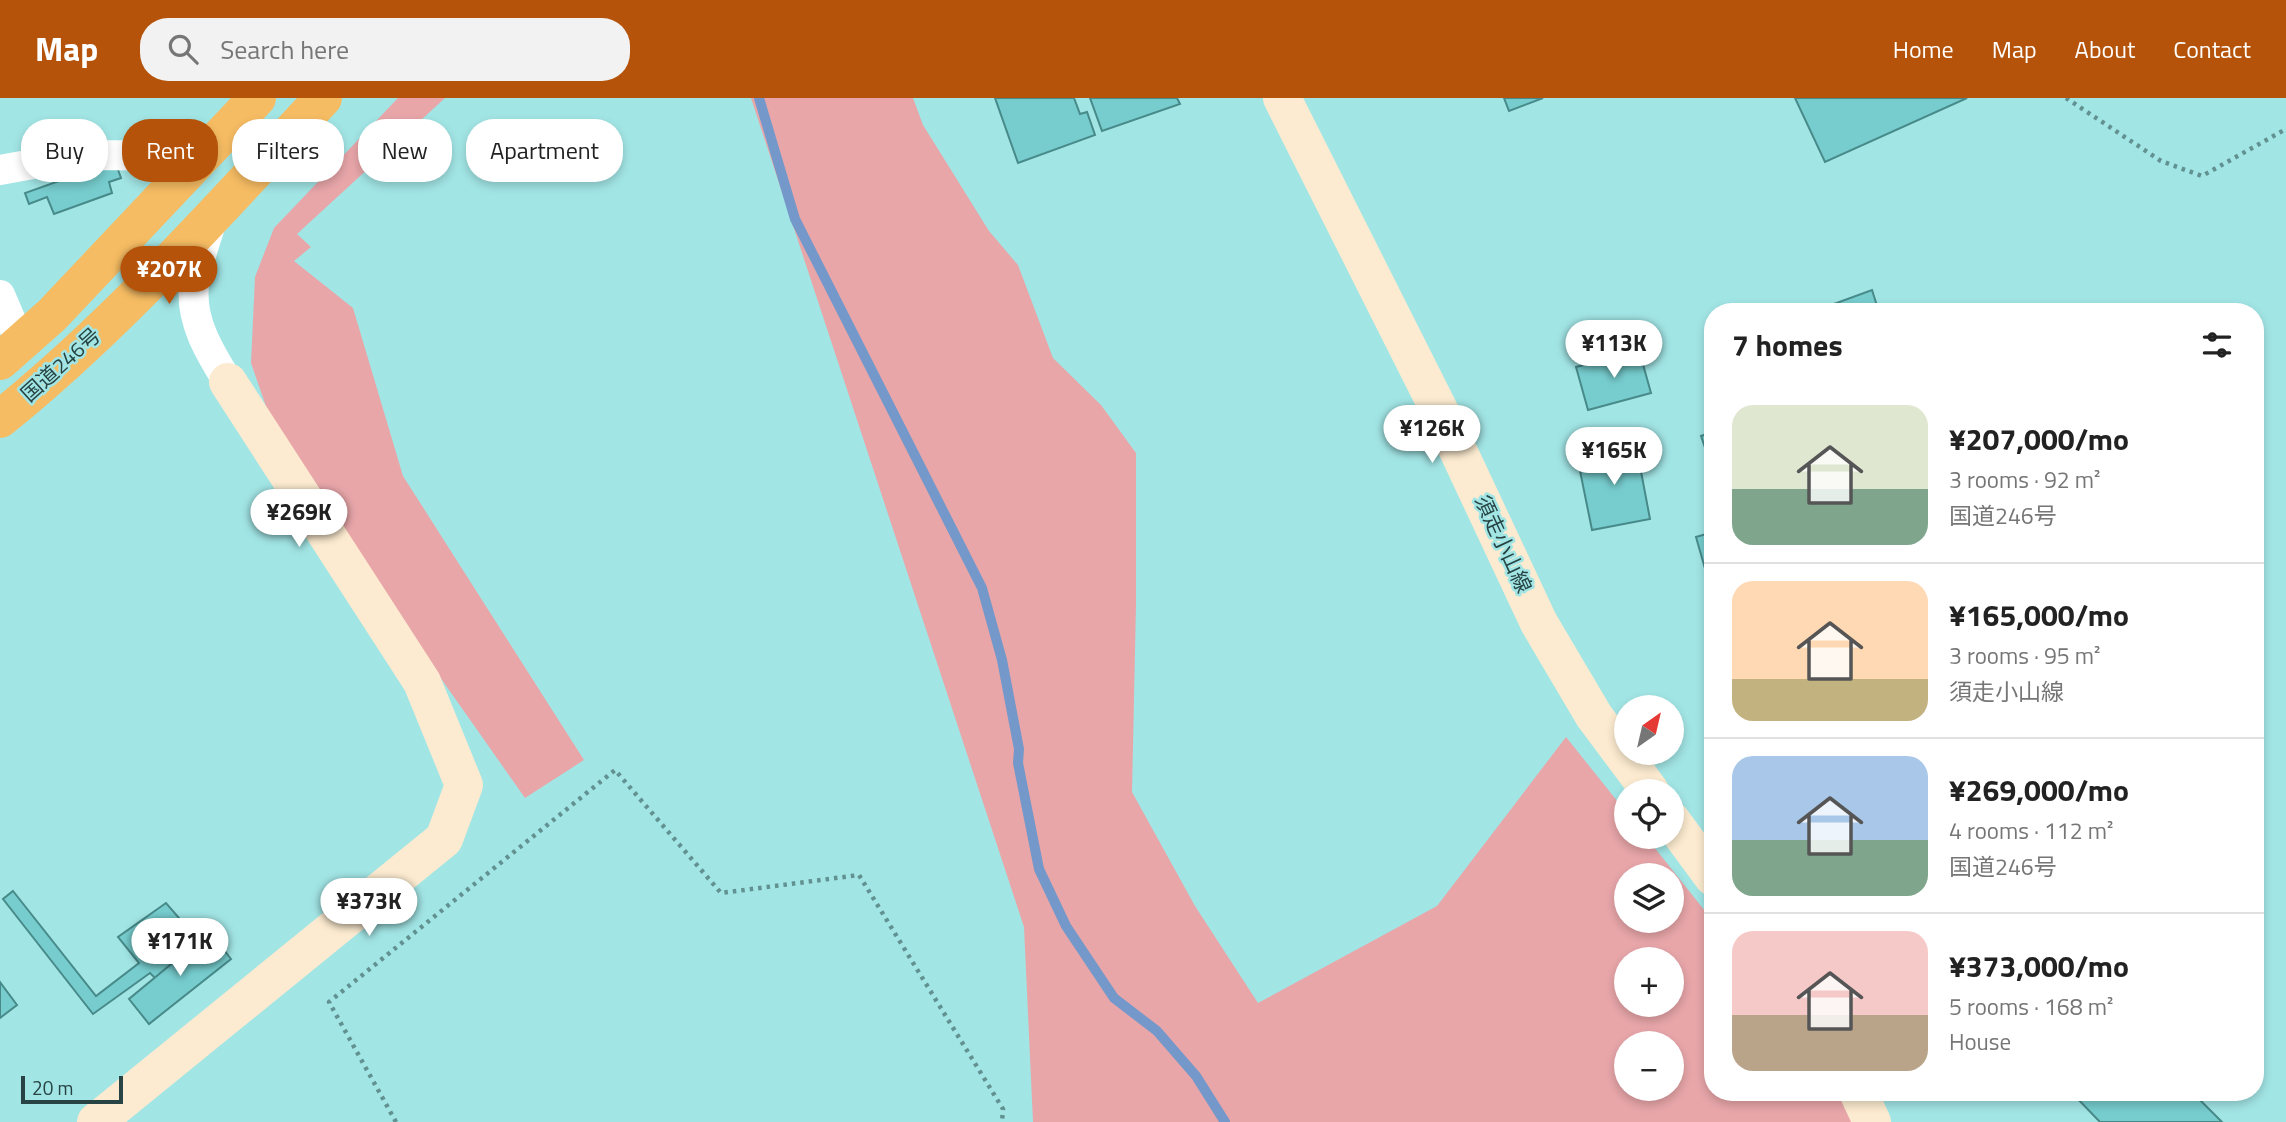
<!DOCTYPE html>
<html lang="en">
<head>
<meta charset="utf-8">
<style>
  :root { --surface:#fff; --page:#f2f2f2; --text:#222; --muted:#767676; --line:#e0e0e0; --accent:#b45309 }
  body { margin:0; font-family:"Titillium Web","Noto Sans JP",sans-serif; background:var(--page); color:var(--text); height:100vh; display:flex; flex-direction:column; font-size:26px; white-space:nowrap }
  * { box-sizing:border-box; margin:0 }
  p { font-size:23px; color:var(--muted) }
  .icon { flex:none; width:38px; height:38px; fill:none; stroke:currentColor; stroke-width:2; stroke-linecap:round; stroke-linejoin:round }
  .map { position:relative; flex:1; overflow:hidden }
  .drawer { position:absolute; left:1704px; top:205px; width:560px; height:798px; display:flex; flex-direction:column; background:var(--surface); border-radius:28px; box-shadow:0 4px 10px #0003 }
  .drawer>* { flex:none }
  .top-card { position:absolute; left:21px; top:21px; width:665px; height:63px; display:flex; gap:14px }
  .needle { width:46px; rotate:34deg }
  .tools { position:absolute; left:1614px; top:597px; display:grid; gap:14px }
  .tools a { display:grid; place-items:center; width:70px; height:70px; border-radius:50%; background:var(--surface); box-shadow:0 4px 10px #0003; font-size:35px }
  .scale { position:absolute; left:21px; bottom:18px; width:102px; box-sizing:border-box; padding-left:7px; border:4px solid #274343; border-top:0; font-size:19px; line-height:24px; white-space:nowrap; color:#274343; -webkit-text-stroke:5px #a2e5e5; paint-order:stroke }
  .price { position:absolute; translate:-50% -60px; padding:0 16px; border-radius:24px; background:#fff; color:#222; font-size:23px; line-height:46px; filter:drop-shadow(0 2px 4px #0008) }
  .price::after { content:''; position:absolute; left:50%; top:42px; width:21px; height:16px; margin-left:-10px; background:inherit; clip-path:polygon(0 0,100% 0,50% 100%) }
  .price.active { background:var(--accent); color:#fff }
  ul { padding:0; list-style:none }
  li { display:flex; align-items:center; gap:21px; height:175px; padding:0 28px }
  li+li { border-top:2px solid var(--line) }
  li span { display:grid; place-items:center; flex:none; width:196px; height:140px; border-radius:21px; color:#555 }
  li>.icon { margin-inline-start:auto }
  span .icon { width:84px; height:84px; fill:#fffc; stroke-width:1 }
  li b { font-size:30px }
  h2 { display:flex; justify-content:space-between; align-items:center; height:84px; padding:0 28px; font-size:30px }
  .tag { padding:0 24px; border-radius:28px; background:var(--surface); box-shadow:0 4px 10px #0003; font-size:24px; line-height:63px }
  .tag.active { background:var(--accent); color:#fff }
  header { display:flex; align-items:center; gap:42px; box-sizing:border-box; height:98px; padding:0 35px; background:var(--accent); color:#fff }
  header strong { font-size:33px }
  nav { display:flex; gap:38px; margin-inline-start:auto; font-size:24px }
  .search { width:490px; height:63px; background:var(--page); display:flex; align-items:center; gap:18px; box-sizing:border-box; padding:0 24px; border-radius:28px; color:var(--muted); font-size:26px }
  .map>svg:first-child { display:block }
  .green { fill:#e8a6a9; fill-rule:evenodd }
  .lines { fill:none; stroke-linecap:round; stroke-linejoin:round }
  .stream { stroke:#7498c9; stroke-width:10 }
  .building { fill:#77cdce; stroke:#488a8a; stroke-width:2 }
  .path { stroke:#629191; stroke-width:4.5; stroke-dasharray:3.5 5; stroke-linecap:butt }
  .street { stroke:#fff; stroke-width:30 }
  .secondary { stroke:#fcebd0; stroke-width:38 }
  .highway { stroke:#f6bc63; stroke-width:38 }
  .labels { text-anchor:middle; stroke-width:5; stroke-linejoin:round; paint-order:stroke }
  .street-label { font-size:21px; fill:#274343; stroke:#a2e5e5 }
</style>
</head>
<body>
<header>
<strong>Map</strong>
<div class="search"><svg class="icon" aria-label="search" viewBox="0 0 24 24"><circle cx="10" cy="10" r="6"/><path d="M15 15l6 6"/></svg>Search here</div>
<nav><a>Home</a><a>Map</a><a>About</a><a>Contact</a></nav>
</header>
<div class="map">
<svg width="2286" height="1024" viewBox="0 0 2286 1024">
  <rect width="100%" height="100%" fill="#a2e5e5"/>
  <g class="green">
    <path d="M398,0h47l-148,136 14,13 -17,14 59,47 50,168 181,284 -59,38 -90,-128 -166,-255 -18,-52 4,-86 19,-49z"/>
    <path d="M751,0h162l10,27 66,106 29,34 35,93 48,47 35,48v152l-4,187 63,114 63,97 179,-97 129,-169 60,75v24l20,1 67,84v171h127l16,30h-823l-9,-195zM1626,777h45v45h-45zM1626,861h45v45h-45zM1626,945h45v45h-45z"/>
  </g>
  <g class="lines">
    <path class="stream" d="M759,0l36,121 187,369 20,72 17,89 -1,14 21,106 27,57 48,72 43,33 39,45 29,46"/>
  </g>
  <g class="building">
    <path d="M995,0h79l6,16 7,-2 8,23 -77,28z"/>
    <path d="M1090,0h87l3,6 -78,27z"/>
    <path d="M1504,0h39l-34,13z"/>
    <path d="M1795,0h172l-142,64z"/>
    <path d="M115,63l6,17 -12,4 3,11 -58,21 -7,-17 -18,7 -4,-11z"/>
    <path d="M1872,192l7,22h-67z"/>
    <path d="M1639,252l12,43 -63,17 -12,-43z"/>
    <path d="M1713,334v39l-12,-35z"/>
    <path d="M1636,347l14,74 -58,11 -15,-74z"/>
    <path d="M1713,434v46l-5,1 -12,-42z"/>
    <path d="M13,793l83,105 43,-33 -21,-26 48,-34 33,38 -44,37 -5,-5 -57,41 -90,-115z"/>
    <path d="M210,834l21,27 -82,65 -20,-25z"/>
    <path d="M0,884l17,23 -17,13z"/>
    <path d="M2071,994h121l30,30h-122z"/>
  </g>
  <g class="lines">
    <g class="path">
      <path d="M2066,0l95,63 41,15 84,-47"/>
      <path d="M396,1024l-67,-120 286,-232 106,123 138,-18 144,234 -1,13"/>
    </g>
    <g class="street">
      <path d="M0,72l82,-15 121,1"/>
      <path d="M213,118c-6,22 -16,47 -19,69 -4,36 16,68 34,97"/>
      <path d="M0,197l21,49"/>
    </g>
    <g class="secondary">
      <path d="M1282,0l158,314 99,211 55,93 56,75"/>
      <path d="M1671,722l42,57"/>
      <path d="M1858,994l14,30"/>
      <path d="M96,1024l348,-283 20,-54 -42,-103 -194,-300"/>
    </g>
    <g class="highway">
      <path d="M0,263l52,-46 205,-217"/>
      <path d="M0,321c118,-95 220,-211 323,-321"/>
    </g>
  </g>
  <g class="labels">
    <g class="street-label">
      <text transform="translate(61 267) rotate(-42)" y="7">国道246号</text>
      <text transform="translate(1503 446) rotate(65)" y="7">須走小山線</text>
    </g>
  </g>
</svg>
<div class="tools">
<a><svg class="needle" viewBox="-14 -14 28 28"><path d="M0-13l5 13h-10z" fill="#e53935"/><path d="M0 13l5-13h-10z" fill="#767676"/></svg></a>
<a><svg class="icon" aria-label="locate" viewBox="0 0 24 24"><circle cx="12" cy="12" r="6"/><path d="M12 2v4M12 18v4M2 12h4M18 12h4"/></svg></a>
<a><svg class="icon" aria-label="layers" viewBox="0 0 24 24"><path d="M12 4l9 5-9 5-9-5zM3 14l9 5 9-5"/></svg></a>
<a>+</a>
<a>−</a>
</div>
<div class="scale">20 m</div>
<b class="price active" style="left:169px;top:208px">¥207K</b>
<b class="price" style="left:1614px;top:282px">¥113K</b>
<b class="price" style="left:1432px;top:367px">¥126K</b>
<b class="price" style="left:1614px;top:389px">¥165K</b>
<b class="price" style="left:299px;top:451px">¥269K</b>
<b class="price" style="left:369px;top:840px">¥373K</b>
<b class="price" style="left:180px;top:880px">¥171K</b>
<div class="top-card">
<a class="tag">Buy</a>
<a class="tag active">Rent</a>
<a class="tag">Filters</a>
<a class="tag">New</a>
<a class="tag">Apartment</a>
</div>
<section class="drawer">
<h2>7 homes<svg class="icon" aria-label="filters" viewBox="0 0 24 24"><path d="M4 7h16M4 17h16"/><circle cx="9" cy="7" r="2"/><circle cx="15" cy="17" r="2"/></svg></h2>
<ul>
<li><span style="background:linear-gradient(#dfe7d0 60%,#7fa58c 0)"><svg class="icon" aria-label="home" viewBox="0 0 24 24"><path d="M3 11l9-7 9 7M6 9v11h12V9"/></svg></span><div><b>¥207,000/mo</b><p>3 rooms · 92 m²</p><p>国道246号</p></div></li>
<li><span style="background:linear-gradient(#ffd9b3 70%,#c2b280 0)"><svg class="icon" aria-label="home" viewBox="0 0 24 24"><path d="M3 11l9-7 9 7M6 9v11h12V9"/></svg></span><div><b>¥165,000/mo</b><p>3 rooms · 95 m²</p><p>須走小山線</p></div></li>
<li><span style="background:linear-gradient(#a9c7e8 60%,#7fa58c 0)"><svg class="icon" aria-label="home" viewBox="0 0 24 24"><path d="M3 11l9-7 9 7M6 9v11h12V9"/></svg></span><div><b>¥269,000/mo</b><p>4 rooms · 112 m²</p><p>国道246号</p></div></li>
<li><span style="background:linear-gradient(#f6c9c9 60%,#b9a48a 0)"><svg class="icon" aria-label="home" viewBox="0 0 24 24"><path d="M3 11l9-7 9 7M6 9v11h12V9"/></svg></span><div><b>¥373,000/mo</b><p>5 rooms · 168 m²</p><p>House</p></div></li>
</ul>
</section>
</div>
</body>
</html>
